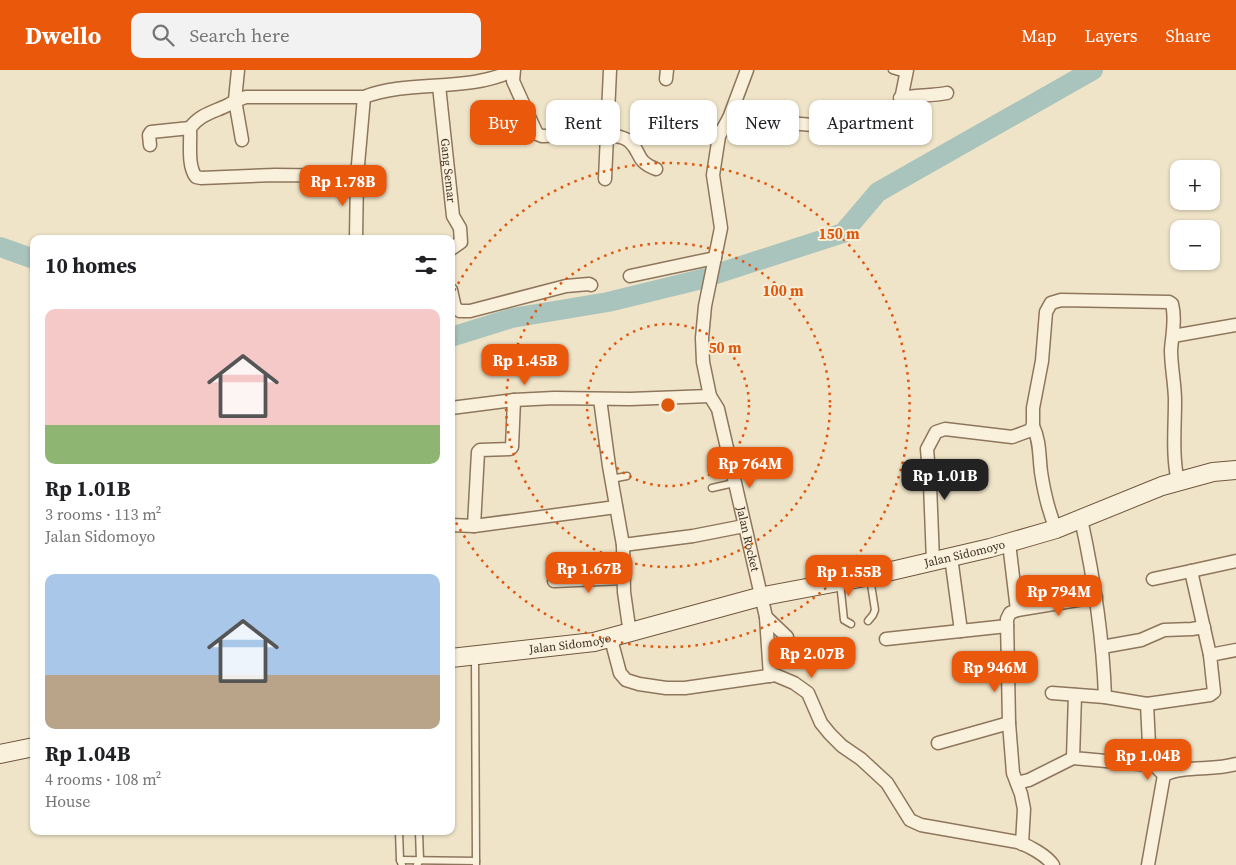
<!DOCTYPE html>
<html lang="en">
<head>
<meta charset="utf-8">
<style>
  :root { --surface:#fff; --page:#f2f2f2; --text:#202124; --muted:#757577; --accent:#ea580c }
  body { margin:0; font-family:"Source Serif 4",serif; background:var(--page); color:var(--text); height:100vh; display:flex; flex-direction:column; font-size:19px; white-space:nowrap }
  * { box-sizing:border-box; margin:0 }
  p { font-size:16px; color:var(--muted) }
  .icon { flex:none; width:28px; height:28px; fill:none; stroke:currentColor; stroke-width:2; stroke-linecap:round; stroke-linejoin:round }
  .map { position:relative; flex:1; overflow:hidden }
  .drawer { position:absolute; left:30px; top:165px; width:425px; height:600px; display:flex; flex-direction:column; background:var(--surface); border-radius:10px; box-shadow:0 1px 4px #0004 }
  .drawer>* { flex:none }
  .banner { position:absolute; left:470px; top:30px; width:475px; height:45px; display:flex; gap:10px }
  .buttons { position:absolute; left:1170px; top:90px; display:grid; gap:10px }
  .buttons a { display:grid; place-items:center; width:50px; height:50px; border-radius:10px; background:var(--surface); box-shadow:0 1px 4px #0004; font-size:25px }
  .price { position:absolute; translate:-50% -42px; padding:0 11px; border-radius:10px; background:var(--accent); color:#fff; font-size:16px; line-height:32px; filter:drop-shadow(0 1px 2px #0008) }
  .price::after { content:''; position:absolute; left:50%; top:30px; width:15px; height:11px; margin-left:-8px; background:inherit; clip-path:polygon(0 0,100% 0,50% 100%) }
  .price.on { background:#222; color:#fff }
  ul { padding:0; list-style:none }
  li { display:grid; align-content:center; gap:10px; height:265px; padding:0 15px }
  li span { display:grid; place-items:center; height:155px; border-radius:10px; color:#555 }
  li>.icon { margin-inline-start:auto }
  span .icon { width:90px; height:90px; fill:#fffc; stroke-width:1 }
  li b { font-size:21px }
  h2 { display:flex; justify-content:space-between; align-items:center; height:60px; padding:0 15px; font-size:21px }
  .chip { padding:0 18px; border-radius:10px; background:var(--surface); box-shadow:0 1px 4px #0004; font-size:18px; line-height:45px }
  .chip.on { background:var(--accent); color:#fff }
  header { display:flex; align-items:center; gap:30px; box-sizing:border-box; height:70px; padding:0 25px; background:var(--accent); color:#fff }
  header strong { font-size:24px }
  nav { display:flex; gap:28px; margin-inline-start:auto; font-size:18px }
  .search { width:350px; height:45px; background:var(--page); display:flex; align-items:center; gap:12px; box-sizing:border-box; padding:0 18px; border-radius:10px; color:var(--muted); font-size:19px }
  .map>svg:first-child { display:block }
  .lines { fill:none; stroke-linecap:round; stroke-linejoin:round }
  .river { stroke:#a9c4bc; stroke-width:20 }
  .service-casing { stroke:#8d765c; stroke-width:9 }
  .minor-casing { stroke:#8d765c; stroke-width:15 }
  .secondary-casing { stroke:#6f573f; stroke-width:20 }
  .service { stroke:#faf1dc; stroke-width:6 }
  .minor { stroke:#faf1dc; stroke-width:12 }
  .secondary { stroke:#faf1dc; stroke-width:18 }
  .ring { fill:none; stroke:#df570d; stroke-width:2.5; stroke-dasharray:2.5 5 }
  .labels { text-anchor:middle; stroke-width:4; stroke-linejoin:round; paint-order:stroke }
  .street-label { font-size:12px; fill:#3d2e20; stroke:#f7eed8 }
  .centre { fill:#df570d; stroke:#f7eed8; stroke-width:2.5 }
  .ring-label { font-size:15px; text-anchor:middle; font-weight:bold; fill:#df570d; stroke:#f7eed8; stroke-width:4; stroke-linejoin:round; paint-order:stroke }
</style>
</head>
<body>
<header>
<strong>Dwello</strong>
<div class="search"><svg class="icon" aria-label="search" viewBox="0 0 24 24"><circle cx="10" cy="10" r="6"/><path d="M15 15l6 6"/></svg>Search here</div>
<nav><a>Map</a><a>Layers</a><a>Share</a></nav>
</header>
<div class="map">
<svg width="1236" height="795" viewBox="0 0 1236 795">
  <rect width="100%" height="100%" fill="#f0e4c8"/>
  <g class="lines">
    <g class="river">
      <path d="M0,177l34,12"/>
      <path d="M716,204l127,-41 35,-41 215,-122"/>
      <path d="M451,267l61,-19 96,-16 98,-24"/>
    </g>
    <g class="service-casing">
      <g id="service">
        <path d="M892,0l13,4"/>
        <path d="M611,409l16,-3"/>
        <path d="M712,418l22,-5"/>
        <path d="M840,512l4,38 7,4"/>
        <path d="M868,551l5,-6 2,-5 -5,-32"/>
        <path d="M475,587l1,204"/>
        <path d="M399,761l1,29 2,5"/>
        <path d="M400,790l76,1v3"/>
        <path d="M417,795l3,-5 -1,-29"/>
      </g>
    </g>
    <g class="minor-casing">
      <g id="minor">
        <path d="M238,0l-3,30 7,40"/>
        <path id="s1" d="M747,0l-18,48 -10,18 -6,39 8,53 -16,78 -3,32 1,24 7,34 8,13 48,208 21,20"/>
        <path d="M666,9l1,-9"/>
        <path id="s2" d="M439,16l14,130 7,12 1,14 -10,7"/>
        <path d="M364,27l-7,79 -82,-1 -74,3 -5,-1c-9,-12 -5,-34 -6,-49 10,-14 24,-16 38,-23 6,-3 11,-6 18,-8h118c47,-18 103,-4 150,-27l-1,11 24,53 5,2c18,0 75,-7 88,6 12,11 5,19 26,27"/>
        <path d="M900,28c16,-3 31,-2 47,-5"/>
        <path d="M729,48l132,11 30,1 5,-6 11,-54"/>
        <path d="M150,75l-1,-10 2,-3 39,-4"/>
        <path d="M605,109l5,-109"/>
        <path d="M356,169l1,-63"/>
        <path d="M630,206l85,-18"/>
        <path d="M451,220l4,18 5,3h10l96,-25 23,-2 2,1"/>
        <path d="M1173,266l63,-11"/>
        <path d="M600,329l9,67 14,79 1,47 6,42"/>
        <path d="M451,338l63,-8 40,-2 76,1 80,-3"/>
        <path d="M1033,356c7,14 6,30 8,46 3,20 7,38 15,57"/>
        <path d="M1081,449c13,59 22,119 24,178l42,7 63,-9 4,-3 -4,-37 26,-5"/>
        <path d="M451,455l23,1 142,-19"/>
        <path d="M474,456l4,-74 2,-2 30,-1 2,-2 2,-47"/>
        <path d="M1009,473l8,67 -7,3 -3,6 2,104 4,50 8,21 3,15 -2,35"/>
        <path d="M623,475l70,-9 51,-10"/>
        <path d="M951,487l10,74"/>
        <path d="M933,491l-3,-77 -3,-35 9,-17 9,-3 67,8 19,-7 2,-6v-16l9,-47 4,-49 5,-9 10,-3 108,2 3,2c4,15 0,32 -1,46 0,17 4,34 4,51 0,27 -3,54 3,81"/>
        <path d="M1153,509l38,-8"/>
        <path d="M554,511l70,-3"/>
        <path d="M1017,540l79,-13"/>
        <path d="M766,547l4,59"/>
        <path d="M611,569l9,34 6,7 13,4 27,4h19l90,-13 19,8 14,10 13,30 9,11 12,12 19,13 26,24 23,37 11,5 97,17c11,4 28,13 35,23"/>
        <path d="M886,569l121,-13"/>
        <path d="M1102,577l39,-7 23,-10 28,-1 12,-2"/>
        <path d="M1210,585l-19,-84 45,-10"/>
        <path d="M1052,623l53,4"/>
        <path d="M1075,625l-2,63 77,7"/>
        <path d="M1147,634l3,61 6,2 8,8 -16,90"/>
        <path d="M938,673l71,-20"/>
        <path d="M1164,705c20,-10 50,-4 72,-11"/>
        <path d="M1017,713l12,-3 44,-22"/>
      </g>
    </g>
    <g class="secondary-casing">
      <g id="secondary">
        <path id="s3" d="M451,588l143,-16 165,-45 111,-21 120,-28 66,-19 106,-43 51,-14 23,-2"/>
        <path d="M0,684l34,-7"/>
      </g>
    </g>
    <use href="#service" class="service"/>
    <use href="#minor" class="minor"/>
    <use href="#secondary" class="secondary"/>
  </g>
  <g class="ring">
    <circle cx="668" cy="335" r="81"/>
    <circle cx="668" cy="335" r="162"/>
    <path d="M451 227A242 242 0 1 1 451 443"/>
  </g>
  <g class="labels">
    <g class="street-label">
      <text dy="4" stroke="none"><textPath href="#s2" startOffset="85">Gang Semar</textPath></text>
      <text dy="4" stroke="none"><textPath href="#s1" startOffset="484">Jalan Rocket</textPath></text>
      <text dy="4" stroke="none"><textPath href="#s3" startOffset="525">Jalan Sidomoyo</textPath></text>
      <text dy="4" stroke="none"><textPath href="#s3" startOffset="120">Jalan Sidomoyo</textPath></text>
    </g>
  </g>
  <circle cx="668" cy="335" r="8" class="centre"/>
  <g class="ring-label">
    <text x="839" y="169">150 m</text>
    <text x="783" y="226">100 m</text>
    <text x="725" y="283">50 m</text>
  </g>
</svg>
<div class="buttons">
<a>+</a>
<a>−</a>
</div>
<b class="price" style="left:343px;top:137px">Rp 1.78B</b>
<b class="price" style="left:525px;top:316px">Rp 1.45B</b>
<b class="price" style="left:750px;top:419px">Rp 764M</b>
<b class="price on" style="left:945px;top:431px">Rp 1.01B</b>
<b class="price" style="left:589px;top:524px">Rp 1.67B</b>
<b class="price" style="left:849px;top:527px">Rp 1.55B</b>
<b class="price" style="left:1059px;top:547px">Rp 794M</b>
<b class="price" style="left:812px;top:609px">Rp 2.07B</b>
<b class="price" style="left:995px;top:623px">Rp 946M</b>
<b class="price" style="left:1148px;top:711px">Rp 1.04B</b>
<div class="banner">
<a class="chip on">Buy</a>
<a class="chip">Rent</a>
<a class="chip">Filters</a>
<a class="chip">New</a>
<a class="chip">Apartment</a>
</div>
<section class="drawer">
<h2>10 homes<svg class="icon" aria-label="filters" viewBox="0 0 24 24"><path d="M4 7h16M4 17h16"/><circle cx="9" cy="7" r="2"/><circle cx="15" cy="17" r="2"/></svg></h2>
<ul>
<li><span style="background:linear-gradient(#f6c9c9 75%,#8fb573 0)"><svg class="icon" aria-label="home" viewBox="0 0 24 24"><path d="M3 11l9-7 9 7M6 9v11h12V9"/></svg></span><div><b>Rp 1.01B</b><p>3 rooms · 113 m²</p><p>Jalan Sidomoyo</p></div></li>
<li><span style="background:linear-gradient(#a9c7e8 65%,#b9a48a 0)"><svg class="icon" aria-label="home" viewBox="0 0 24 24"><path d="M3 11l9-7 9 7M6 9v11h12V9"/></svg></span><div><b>Rp 1.04B</b><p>4 rooms · 108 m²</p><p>House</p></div></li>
</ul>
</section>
</div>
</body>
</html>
